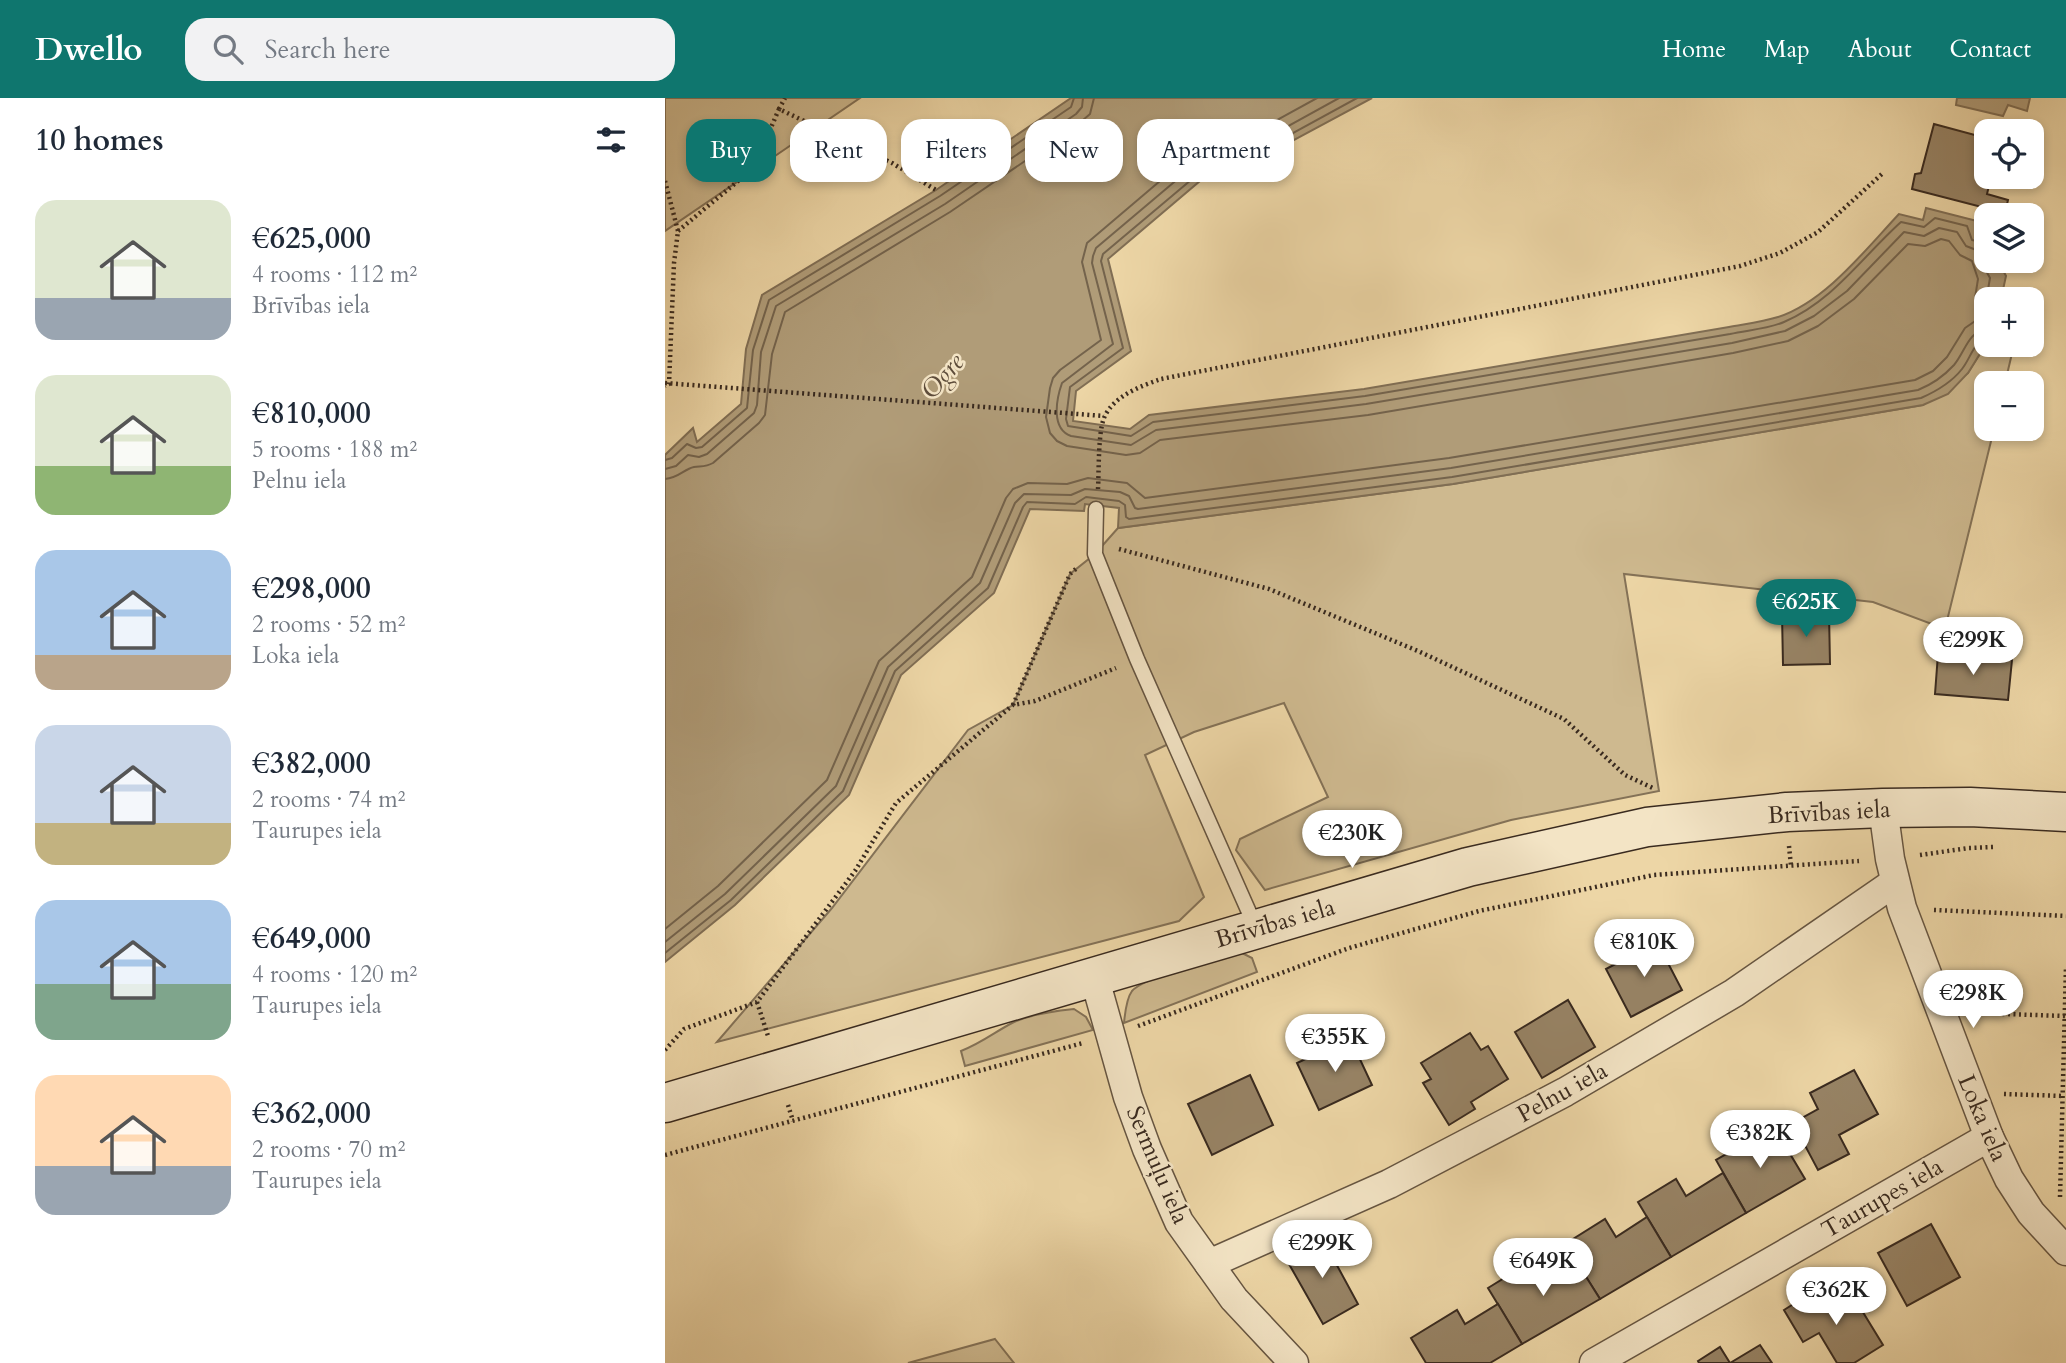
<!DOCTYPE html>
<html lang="en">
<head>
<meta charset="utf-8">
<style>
  :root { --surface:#fff; --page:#f2f2f3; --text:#1f2937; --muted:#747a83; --accent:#0f766e }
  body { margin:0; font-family:Cardo,serif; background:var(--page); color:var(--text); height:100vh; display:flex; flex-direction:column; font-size:26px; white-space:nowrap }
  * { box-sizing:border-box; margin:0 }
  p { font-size:23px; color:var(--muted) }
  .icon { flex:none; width:38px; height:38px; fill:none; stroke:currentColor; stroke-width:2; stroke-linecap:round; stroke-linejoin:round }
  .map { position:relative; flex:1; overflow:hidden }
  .sheet { display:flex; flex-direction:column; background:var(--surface); width:665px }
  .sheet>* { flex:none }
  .guide { position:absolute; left:21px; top:21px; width:665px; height:63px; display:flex; gap:14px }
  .tools { position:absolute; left:1309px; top:21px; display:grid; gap:14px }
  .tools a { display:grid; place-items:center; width:70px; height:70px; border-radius:14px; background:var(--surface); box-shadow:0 4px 10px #0003; font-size:35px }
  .price { position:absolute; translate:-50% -60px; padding:0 16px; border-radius:24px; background:#fff; color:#222; font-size:23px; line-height:46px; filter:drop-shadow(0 2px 4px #0008) }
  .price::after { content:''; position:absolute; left:50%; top:42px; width:21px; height:16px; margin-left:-10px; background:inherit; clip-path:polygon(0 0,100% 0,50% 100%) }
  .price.selected { background:var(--accent); color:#fff }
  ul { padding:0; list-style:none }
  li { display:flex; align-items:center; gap:21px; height:175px; padding:0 35px }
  li span { display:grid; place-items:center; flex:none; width:196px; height:140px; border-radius:21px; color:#555 }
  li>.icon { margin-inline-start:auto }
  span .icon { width:84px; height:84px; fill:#fffc; stroke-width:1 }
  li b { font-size:30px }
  h2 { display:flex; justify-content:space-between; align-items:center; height:84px; padding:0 35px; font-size:30px }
  .chip { padding:0 24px; border-radius:21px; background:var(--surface); box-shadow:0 4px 10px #0003; font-size:24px; line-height:63px }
  .chip.selected { background:var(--accent); color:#fff }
  header { display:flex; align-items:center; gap:42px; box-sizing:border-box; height:98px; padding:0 35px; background:var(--accent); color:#fff }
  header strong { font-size:33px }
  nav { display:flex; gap:38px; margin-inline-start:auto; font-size:24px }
  .search { width:490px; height:63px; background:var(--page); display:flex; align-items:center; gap:18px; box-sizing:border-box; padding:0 24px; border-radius:21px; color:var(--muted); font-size:26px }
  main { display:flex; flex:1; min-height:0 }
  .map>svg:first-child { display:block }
  .green { fill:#ceb98f; stroke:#847257; stroke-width:2 }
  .water { fill:#b09c78; stroke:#806e54; stroke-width:2 }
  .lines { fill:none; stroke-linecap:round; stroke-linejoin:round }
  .shore { stroke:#74634c; stroke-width:2 }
  .building { fill:#978365; stroke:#392a1f; stroke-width:2 }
  .lane-casing { stroke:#665541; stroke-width:17 }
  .street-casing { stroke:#665541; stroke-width:31 }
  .secondary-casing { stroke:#392a1f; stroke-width:41 }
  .path { stroke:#392a1f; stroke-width:4.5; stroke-dasharray:2 3.5; stroke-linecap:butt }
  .lane { stroke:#f3e4c5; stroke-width:14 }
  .street { stroke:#f3e4c5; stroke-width:28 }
  .secondary { stroke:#f3e4c5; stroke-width:38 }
  .labels { text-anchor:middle; stroke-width:5; stroke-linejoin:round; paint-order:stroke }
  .street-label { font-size:24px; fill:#392a1f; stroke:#f3e4c5 }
  .water-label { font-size:26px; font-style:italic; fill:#5d4c3a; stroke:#f3e4c5 }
</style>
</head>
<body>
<header>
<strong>Dwello</strong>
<div class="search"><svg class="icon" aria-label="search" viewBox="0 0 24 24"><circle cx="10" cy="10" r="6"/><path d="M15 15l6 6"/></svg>Search here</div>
<nav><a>Home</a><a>Map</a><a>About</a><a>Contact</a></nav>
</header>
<main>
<section class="sheet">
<h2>10 homes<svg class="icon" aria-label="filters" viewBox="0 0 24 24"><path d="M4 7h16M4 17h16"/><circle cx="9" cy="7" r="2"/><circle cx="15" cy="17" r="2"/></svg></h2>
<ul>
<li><span style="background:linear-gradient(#dfe7d0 70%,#9aa5b1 0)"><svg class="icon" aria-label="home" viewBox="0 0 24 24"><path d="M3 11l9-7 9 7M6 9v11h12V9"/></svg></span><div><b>€625,000</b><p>4 rooms · 112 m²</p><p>Brīvības iela</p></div></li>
<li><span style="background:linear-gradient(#dfe7d0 65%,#8fb573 0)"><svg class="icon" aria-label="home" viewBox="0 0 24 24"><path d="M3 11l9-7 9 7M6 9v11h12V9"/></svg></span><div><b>€810,000</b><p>5 rooms · 188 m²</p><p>Pelnu iela</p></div></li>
<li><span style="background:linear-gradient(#a9c7e8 75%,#b9a48a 0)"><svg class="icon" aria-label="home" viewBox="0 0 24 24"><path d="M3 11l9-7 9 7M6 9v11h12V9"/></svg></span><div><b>€298,000</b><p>2 rooms · 52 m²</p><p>Loka iela</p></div></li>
<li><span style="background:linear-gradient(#c9d6e8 70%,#c2b280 0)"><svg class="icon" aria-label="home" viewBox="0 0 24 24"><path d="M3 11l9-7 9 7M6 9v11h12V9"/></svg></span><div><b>€382,000</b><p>2 rooms · 74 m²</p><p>Taurupes iela</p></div></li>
<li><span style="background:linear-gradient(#a9c7e8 60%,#7fa58c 0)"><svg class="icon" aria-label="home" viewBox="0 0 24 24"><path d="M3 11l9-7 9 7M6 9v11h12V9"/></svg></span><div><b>€649,000</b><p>4 rooms · 120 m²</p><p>Taurupes iela</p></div></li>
<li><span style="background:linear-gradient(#ffd9b3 65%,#9aa5b1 0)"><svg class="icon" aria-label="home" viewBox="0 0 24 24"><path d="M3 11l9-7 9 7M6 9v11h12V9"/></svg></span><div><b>€362,000</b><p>2 rooms · 70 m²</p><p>Taurupes iela</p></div></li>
</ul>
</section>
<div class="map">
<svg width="1401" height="1265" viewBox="0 0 1401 1265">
  <rect width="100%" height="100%" fill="#edd6a6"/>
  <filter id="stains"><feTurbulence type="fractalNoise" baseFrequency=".00286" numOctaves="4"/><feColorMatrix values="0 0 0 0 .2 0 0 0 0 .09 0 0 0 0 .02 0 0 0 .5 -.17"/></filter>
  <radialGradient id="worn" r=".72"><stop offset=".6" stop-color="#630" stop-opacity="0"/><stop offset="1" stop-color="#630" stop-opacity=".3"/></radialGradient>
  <g class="green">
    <path d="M0,0h195l-195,133z"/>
    <path d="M1321,246l28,1 -9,38h-19v46h8l-49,200 -72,-27 -249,-28 35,217 -148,29 -246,70 -29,-40 4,-11 88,-42 -44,-94 -90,29 -49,23 59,142 -25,24 -462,121 115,-134 136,-178 45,-25 57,-131 25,-20 23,-26 335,-44 470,-79 45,-32z"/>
    <path d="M577,855l10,5 5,14 -133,51c1,-9 2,-24 8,-32 13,-15 88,-32 110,-38z"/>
    <path d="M409,911l12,8 7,13 -128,36 -4,-15c21,-8 35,-20 53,-29 18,-8 40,-11 60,-13z"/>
    <path d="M330,1241l19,24h-106z"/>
  </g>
  <g class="water">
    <path d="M406,0h301l-106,57 -53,15 -105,89 23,92 -55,40 -3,30 57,8 19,-14 215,-26 365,-62c16,-3 33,-5 49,-10 47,-15 88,-68 121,-103l24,6 3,-12 51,13 -1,13 10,3v24h12l8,15 -5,23h-15v45l-18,29 -20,21 -25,11 -470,79 -335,44 1,-20 -34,-4 -1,7 -54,-2 -36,84 -93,82 -52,120 -114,110 -70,57v-507l28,-27 4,14 44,-38 5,-55 16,-54 174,-105z"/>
    <path d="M1292,0h73l-3,13 -19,-6 -5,11 -47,-11z"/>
  </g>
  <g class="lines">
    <g class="shore">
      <path d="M674,0l-78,43 -56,15 -109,92 -3,8 -1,7 21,81 -51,39c-6,17 -11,46 9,53l60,9 25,-15 210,-26 366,-61 53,-12 29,-15 33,-25 57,-59 20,4 15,-8 18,4 9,14 18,7v14l6,11 -4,23"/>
      <path d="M692,0l-93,51 -54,15 -107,90 -2,7 22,87 -53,39 -4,32 2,7 63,10 22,-14 212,-26 365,-62c18,-4 38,-5 54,-12 49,-21 78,-65 117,-100l23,5 11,-9 32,8 5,14 14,3"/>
      <path d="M0,362l7,-2 15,-14 9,4 6,-1 45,-39 6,-58 16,-50 171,-104 131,-89 3,-9"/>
      <path d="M0,371l11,-3 12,-11 11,2 8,-3 47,-41 3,-8 4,-53 15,-46 169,-102 131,-90 6,-7 1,-9"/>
      <path d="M0,381c14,-1 19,-10 29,-12 7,-1 12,0 19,-4l46,-40 6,-8 7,-61 13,-42 165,-100 125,-85 15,-13 4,-16"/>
      <path d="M0,831l53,-43 109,-106 52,-119 93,-84 34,-79 7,-9 15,-6 39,1 21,-6 39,5 18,15 304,-40 466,-78 18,-9 14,-14 18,-29 16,-11 -6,-19 3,-19 -6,-18 -12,-6 -11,-14 -8,-2 -16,7 -17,-2 -54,55 -36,27 -30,15 -55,12 -365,62 -208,25 -20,13 -14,2 -59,-9 -10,-5 -7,-8 -4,-16 4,-29 3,-10 7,-8 41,-30 -19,-78 5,-19 113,-96 57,-16 60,-33"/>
      <path d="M0,844l60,-48 111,-108 52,-119 92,-84 35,-80 9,-9 47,1 14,-6 35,3 9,4 6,12 3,1 313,-41 467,-78c15,-6 25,-13 36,-25 11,-13 14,-33 32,-36"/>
      <path d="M0,855l66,-53 112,-109 52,-120 93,-83 35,-81 4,-5 48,2 11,-7 33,4 6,4 1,12 3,2 323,-42 469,-79c16,-7 30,-15 41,-29 8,-10 12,-27 24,-31"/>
    </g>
  </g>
  <g class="building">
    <path d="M1269,26l52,14v39h5l-4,17 21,6 -3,13 -93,-24 3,-15 6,-1z"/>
    <path d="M1164,515l1,51 -47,1 -1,-51z"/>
    <path d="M1273,556l74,6 -4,40 -73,-6z"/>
    <path d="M992,844l25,48 -51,27 -25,-48z"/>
    <path d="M903,902l27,47 -53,31 -27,-46z"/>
    <path d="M805,935l11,17 7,-4 20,33 -37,23 4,7 -26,16 -26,-42 8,-4 -10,-16z"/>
    <path d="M685,940l22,47 -53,25 -22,-47z"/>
    <path d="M1189,972l24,44 -39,21 10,19 -31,16 -25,-47 25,-14 -8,-16z"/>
    <path d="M585,977l23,50 -61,30 -24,-51z"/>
    <path d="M1109,1029l31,52 -59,34 -30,-53z"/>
    <path d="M1058,1075l23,40 -75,44 -33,-55 38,-23 10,17z"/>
    <path d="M982,1119l24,40 -71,42 -35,-55 40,-25 11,18z"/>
    <path d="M1266,1126l29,53 -53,29 -29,-53z"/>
    <path d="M656,1138l37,68 -35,20 -38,-67z"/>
    <path d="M908,1158l27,43 -78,45 -34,-56 39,-24 9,14z"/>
    <path d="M1185,1193l33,54 -29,18h-17l-18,-30 -16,9 -19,-32 27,-17 10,16z"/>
    <path d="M833,1206l24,40 -32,19h-64l-15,-25 46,-28 8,14z"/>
    <path d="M1095,1247l12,18h-73l-1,-2 22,-14 10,16z"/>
  </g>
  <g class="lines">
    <g class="lane-casing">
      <path id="lane" d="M431,411l-1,45 42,105 119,269"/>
    </g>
    <g class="street-casing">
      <g id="street">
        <path d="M1218,710l7,51 12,49 87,229 20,42 22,34 35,38"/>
        <path d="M429,878l34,121 19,52 32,73 55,77 60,64"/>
        <path d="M544,1166l180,-80 176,-92 169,-99 161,-111"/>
        <path d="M929,1265l395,-226"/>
      </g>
    </g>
    <g class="secondary-casing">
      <path id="secondary" d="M0,1005l803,-236 179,-40 140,-15 96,-4 87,-1 96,5"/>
    </g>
    <g class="path">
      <path d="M114,11l6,-11"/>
      <path d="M0,83l13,50 -4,32 -5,121 -4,2"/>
      <path d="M13,133l60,-50 25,-35 16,-37 113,54 44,27"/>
      <path d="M0,285l439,33"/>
      <path d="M433,391c1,-18 0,-56 6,-71 9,-22 37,-32 57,-39l579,-113 40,-13 38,-21 65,-59"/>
      <path d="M454,451l150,40 149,62 146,68 61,56 30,14"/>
      <path d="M348,607l57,-131 7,-6"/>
      <path d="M1124,748l2,20"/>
      <path d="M1255,757l49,-7 25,-1"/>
      <path d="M1269,812l132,6"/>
      <path d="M92,904l11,34"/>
      <path d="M1310,915l90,3"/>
      <path d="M473,928l211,-78 130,-37 175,-36 205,-14"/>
      <path d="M0,952l19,-21 73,-27 98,-131 41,-68 117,-98 22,-4 81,-33"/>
      <path d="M1339,996l59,2"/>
      <path d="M123,1007l5,16"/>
      <path d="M0,1057l418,-112"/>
      <path d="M1395,1099l6,-231"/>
    </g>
    <use href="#lane" class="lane"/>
    <use href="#street" class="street"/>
    <use href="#secondary" class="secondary"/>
  </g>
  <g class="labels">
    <g class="street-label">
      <text transform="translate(1164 714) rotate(-3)" y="8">Brīvības iela</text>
      <text transform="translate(610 825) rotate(-16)" y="8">Brīvības iela</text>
      <text transform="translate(897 994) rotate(-29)" y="8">Pelnu iela</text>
      <text transform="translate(1318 1020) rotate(67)" y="8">Loka iela</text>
      <text transform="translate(493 1067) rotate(67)" y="8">Sermuļu iela</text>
      <text transform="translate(1217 1100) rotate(-30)" y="8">Taurupes iela</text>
    </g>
    <g class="water-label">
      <text transform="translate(277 278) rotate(-50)" y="9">Ogre</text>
    </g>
  </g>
  <rect width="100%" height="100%" filter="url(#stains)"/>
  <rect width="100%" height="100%" fill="url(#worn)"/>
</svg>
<div class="tools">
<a><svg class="icon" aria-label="locate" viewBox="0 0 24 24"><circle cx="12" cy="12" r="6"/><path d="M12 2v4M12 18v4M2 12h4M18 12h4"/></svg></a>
<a><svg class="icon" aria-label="layers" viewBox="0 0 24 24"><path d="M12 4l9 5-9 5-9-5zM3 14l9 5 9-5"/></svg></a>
<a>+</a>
<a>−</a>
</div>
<b class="price selected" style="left:1141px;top:541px">€625K</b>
<b class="price" style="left:1308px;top:579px">€299K</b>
<b class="price" style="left:687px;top:772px">€230K</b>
<b class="price" style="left:979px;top:881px">€810K</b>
<b class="price" style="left:1308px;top:932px">€298K</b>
<b class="price" style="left:670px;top:976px">€355K</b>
<b class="price" style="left:1095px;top:1072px">€382K</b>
<b class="price" style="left:657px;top:1182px">€299K</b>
<b class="price" style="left:878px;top:1200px">€649K</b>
<b class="price" style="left:1171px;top:1229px">€362K</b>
<div class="guide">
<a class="chip selected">Buy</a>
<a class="chip">Rent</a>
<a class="chip">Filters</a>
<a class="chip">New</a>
<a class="chip">Apartment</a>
</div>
</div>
</main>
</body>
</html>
